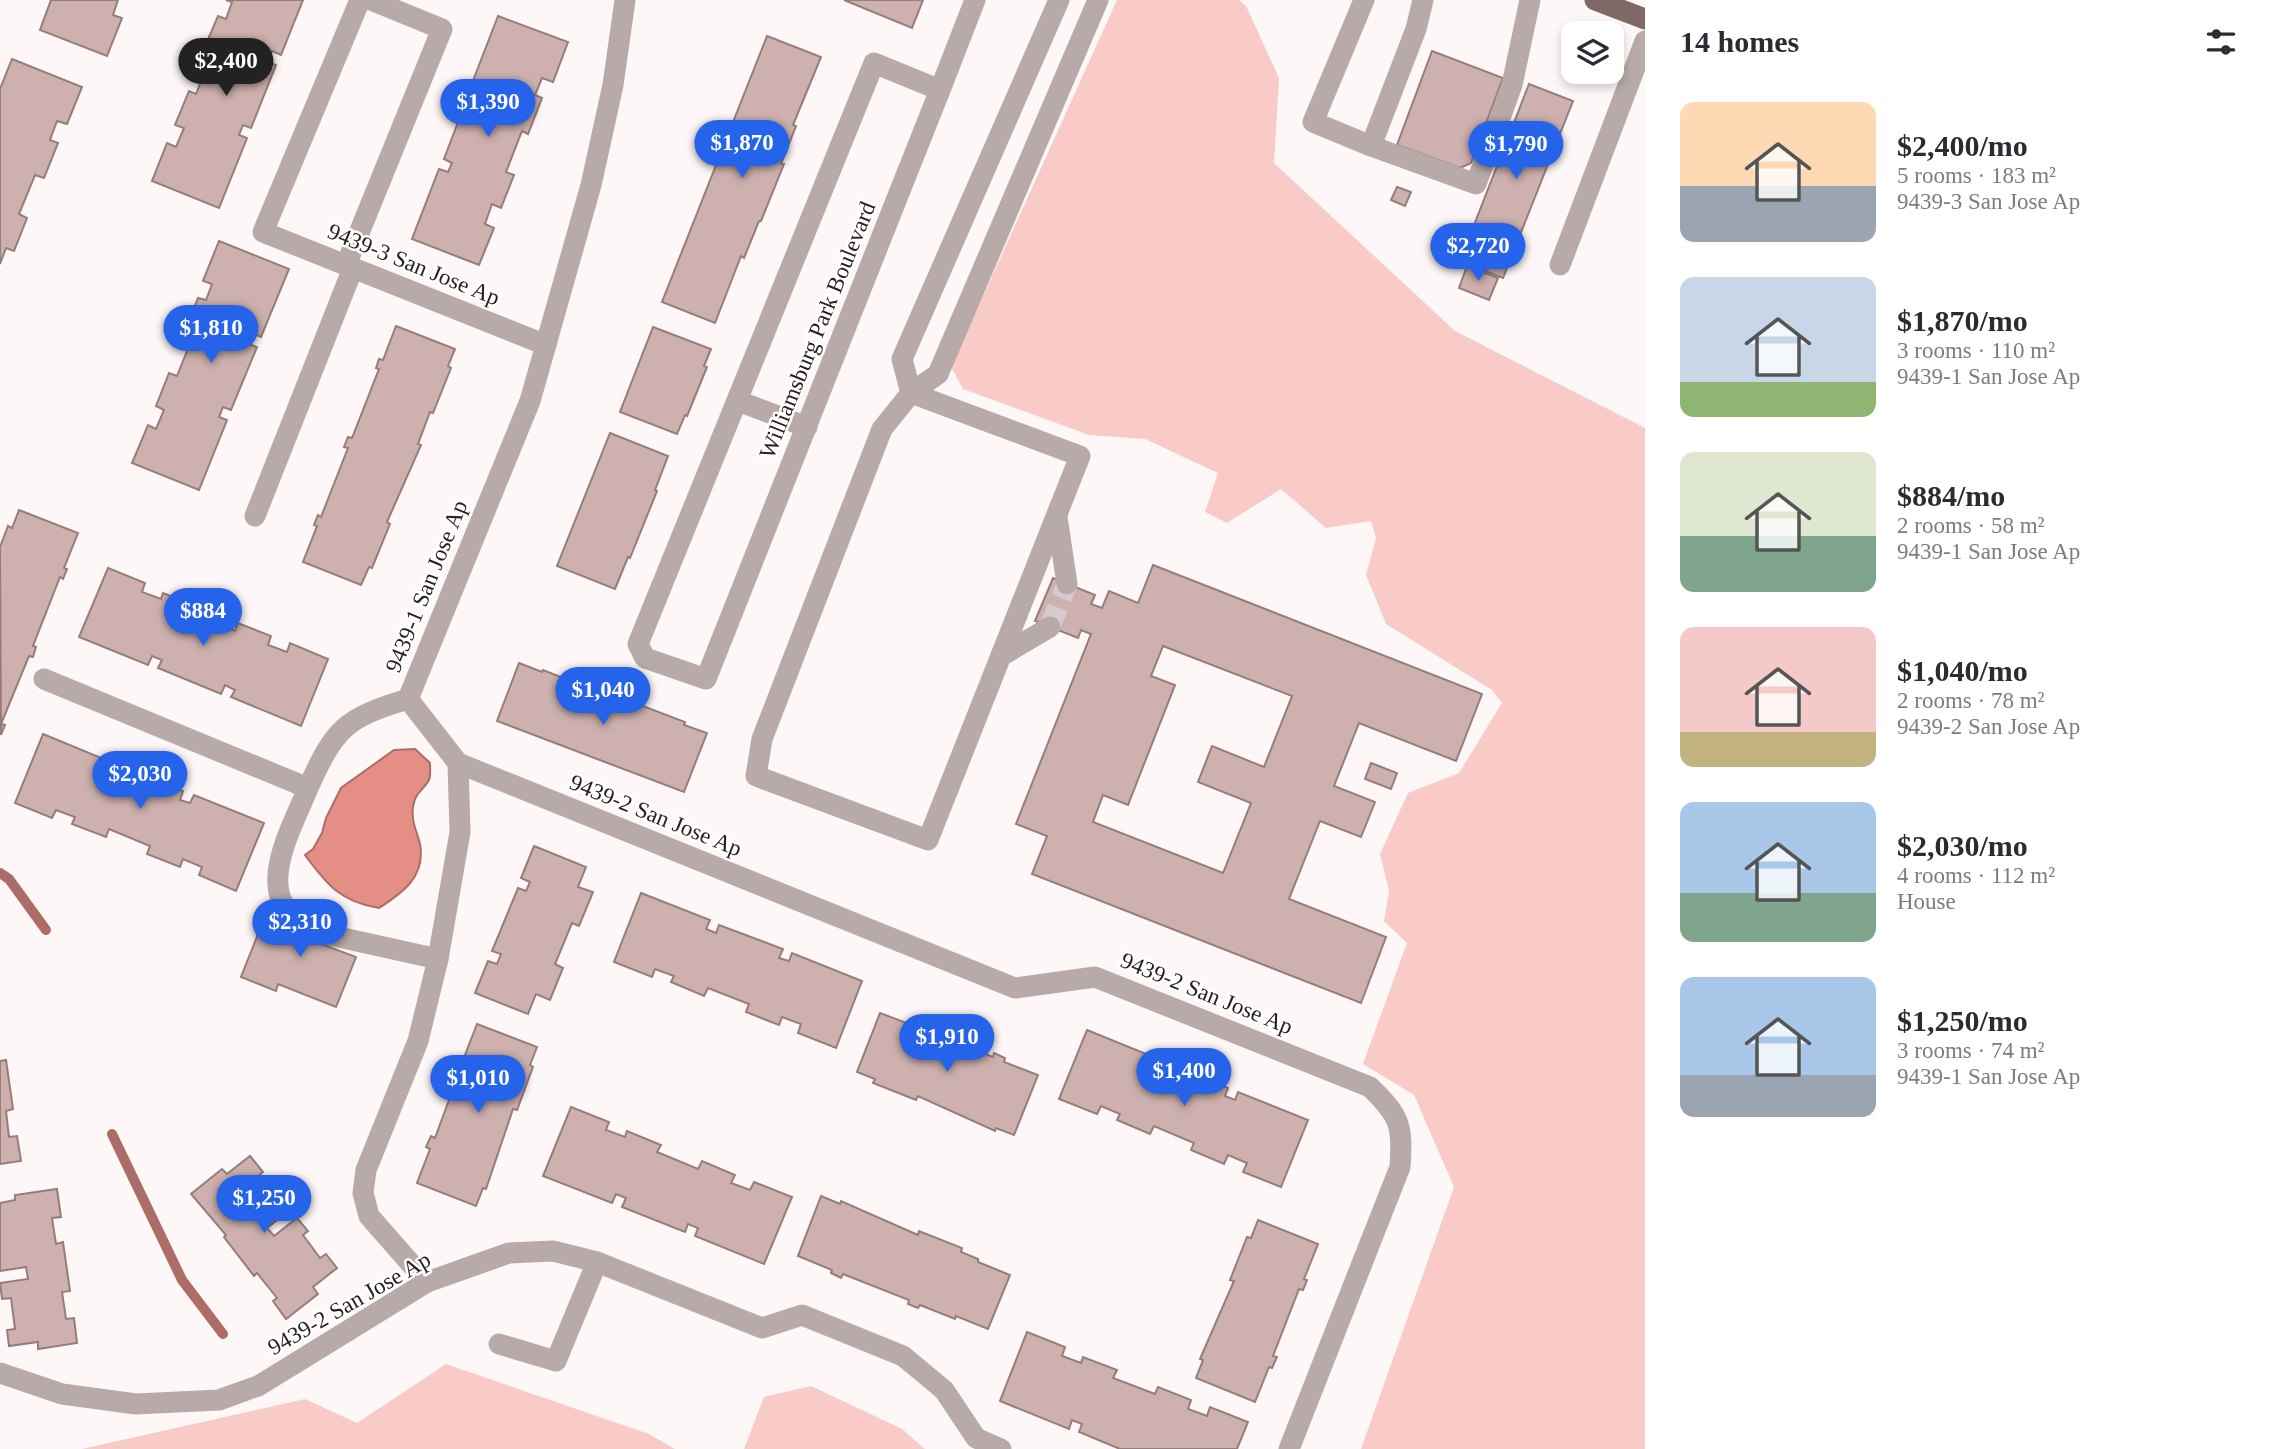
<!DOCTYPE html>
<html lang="en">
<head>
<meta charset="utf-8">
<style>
  :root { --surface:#fff; --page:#f2f2f3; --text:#2b2b33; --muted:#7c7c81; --accent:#2563eb }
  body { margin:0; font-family:Georgia,serif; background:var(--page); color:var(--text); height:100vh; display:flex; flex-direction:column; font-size:26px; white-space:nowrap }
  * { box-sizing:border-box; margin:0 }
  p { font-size:23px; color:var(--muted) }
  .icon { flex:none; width:38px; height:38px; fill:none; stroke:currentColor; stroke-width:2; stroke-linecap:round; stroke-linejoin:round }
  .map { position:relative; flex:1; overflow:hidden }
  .sheet { display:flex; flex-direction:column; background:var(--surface); width:630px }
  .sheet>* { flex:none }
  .tools { position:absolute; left:1561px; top:21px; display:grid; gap:14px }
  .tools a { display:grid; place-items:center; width:63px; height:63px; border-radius:14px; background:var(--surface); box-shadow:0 4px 10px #0003; font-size:35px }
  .price { position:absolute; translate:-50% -60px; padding:0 16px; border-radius:24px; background:var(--accent); color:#fff; font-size:23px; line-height:46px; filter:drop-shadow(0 2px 4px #0008) }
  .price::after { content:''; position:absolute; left:50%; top:42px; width:21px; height:16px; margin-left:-10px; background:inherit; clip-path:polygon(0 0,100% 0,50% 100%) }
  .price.current { background:#222; color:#fff }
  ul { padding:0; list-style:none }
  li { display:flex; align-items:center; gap:21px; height:175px; padding:0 35px }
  li span { display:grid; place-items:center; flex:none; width:196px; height:140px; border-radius:14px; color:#555 }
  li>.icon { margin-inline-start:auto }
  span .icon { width:84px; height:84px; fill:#fffc; stroke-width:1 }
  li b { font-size:30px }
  h2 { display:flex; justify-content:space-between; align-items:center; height:84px; padding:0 35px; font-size:30px }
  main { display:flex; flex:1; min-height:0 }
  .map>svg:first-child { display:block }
  .green { fill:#f9cbc6 }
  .water { fill:#e48e86; stroke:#ac6d67; stroke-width:2 }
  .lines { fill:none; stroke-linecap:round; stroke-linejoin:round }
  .stream { stroke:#ac6d67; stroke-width:10 }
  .building { fill:#ceb1ae; stroke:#977d7a; stroke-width:2; fill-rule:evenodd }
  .minor-tunnel { stroke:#d4cccc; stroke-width:21; stroke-dasharray:21 10; stroke-linecap:butt }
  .minor { stroke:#b7aaa9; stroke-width:21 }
  .major { stroke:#7f6967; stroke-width:21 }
  .labels { text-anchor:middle; stroke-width:5; stroke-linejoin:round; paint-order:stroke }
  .street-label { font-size:23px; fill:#2a201f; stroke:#fff }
</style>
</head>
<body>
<main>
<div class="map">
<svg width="1645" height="1449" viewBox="0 0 1645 1449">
  <rect width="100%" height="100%" fill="#fef7f7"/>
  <g class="green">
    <path d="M1117,0h122l7,6 33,72 -5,85 181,168 190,97v1021h-284l93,-262 -40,-92 -51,-31 44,-121 -23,-22 5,-30 -9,-37 28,-61 51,-20 43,-70 -10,-13 -106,-66 -20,-49 10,-37 -5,-17 -45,7 -45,-39 -54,34 -22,-11 13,-39 -73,-34 -56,-4 -126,-46 -12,-22z"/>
    <path d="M446,1364l203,70 26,15h-593l223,-50 52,24z"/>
    <path d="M811,1386l91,43 23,20h-181l20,-52z"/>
  </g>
  <path class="water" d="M415,749l15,14c0,5 1,12 -1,17 -6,11 -14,12 -16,27 -2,14 4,25 7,37 6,33 -18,49 -41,64 -38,-6 -52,-23 -74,-53l8,-6 9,-16 4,-15 15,-30 53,-38z"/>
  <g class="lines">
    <g class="stream">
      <path d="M0,873l9,6 37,51"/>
      <path d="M112,1134l70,146 41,54"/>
    </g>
  </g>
  <g class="building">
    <path d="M51,0h67l-5,15 9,3 -15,38 -67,-26z"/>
    <path d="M226,0h77l-22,55 -9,-4 -4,11 8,3 -25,63 -8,-3 -4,10 8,3 -28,70 -67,-27 15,-38 9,4 8,-19 -9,-3 14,-34 7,3 16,-39 -9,-4 15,-35 8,3 6,-17z"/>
    <path d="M844,0h79l-11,28z"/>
    <path d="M498,16l70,26 -15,40 -11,-4 -7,17 7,3 -14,36 -6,-3 -16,41 8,3 -13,33 -9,-4 -7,20 9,4 -15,37 -67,-26 27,-70 9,3 4,-9 -8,-4 24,-63 8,3 4,-9 -9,-4z"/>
    <path d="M767,36l54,21 -28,68 3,1 -15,38h3l-23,57h-2l-15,37 -3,-2 -26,67 -53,-21z"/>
    <path d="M1432,51l71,27 -32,85 -11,5 -63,-23z"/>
    <path d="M12,59l70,28 -15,37 -10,-3 -7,19 8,3 -14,35 -9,-3 -16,39 8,4 -13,33 -8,-3 -6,16v-175z"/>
    <path d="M1529,84l44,17 -70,177 -43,-17z"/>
    <path d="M1397,187l14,5 -6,14 -14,-6z"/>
    <path d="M219,241l70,28 -28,68 -9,-4 -4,11 9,3 -26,63 -8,-3 -4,10 8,3 -28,70 -67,-27 16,-38 8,4 8,-19 -8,-4 13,-33 8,3 16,-40 -9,-3 14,-35 8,2 6,-16 -9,-3z"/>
    <path d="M1467,266l31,12 -9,22 -30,-12z"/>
    <path d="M396,326l59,23 -7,17 3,2 -18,45 -3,-1 -12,32 3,1 -34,77 3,2 -18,44 -3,-1 -8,18 -58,-23 14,-36 -3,-1 4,-10 3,2 27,-69 -4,-1 4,-10 4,1 27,-69 -3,-1 3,-9 4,1z"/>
    <path d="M653,327l58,22 -7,17 3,1 -20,49 -2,-1 -8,19 -57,-22z"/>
    <path d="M610,433l58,23 -13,34 2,1 -27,67 -2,-1 -13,32 -58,-23z"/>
    <path d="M19,510l59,23 -14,35 3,1 -4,10 -3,-2 -27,69 3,1 -3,10 -4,-1 -28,68 4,1 -4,10 -1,-188 8,-21 4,2z"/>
    <path d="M1153,565l329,129 -26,67 -97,-38 -25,63 41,16 -14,35 -41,-16 -31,78 97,38 -25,66 -329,-129 15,-38 -31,-12 75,-190 -10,-4 -3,8 -43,-17 18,-43 42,17 -4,9 11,4 7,-17 29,12zM1163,646l129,50 -28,71 -52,-21 -14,36 53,21 -28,70 -130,-51 10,-27 25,10 47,-120 -24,-9z"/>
    <path d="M108,568l37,15 -3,9 19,7 2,-6 34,13 -3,8 41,17 3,-8 33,13 -3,9 19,7 3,-9 38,16 -27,67 -70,-29 4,-7 -10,-5 -4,9 -63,-26 4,-8 -10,-4 -4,9 -69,-28z"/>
    <path d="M519,663l23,9 1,-2 91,36 1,-3 50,19 -1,3 23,8 -23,59 -187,-71z"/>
    <path d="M43,734l68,28 -3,9 10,4 3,-9 62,25 -3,9 10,3 4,-8 70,28 -28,68 -37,-16 3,-8 -19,-8 -3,8 -33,-13 3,-8 -41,-17 -3,8 -34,-13 3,-7 -19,-7 -4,8 -37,-15z"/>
    <path d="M1371,763l26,10 -6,16 -26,-10z"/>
    <path d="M534,846l52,21 -8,20 15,5 -14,34 -7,-3 -17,41 8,4 -13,32 -14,-6 -8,20 -53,-21 13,-32 9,3 4,-10 -9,-3 26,-63 8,3 4,-9 -9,-4z"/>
    <path d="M641,893l69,27 -4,9 10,4 3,-8 64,24 -4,9 10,3 3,-8 70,28 -26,67 -38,-15 3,-9 -19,-7 -3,8 -33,-13 3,-8 -41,-16 -4,8 -33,-14 3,-6 -19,-7 -3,8 -38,-15z"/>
    <path d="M310,903l24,9 -13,32 35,13 -20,50 -58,-23 -2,7 -35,-14 23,-58 34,14z"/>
    <path d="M880,1013l29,11 1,-4 17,7 -1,4 67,26 1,-4 11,5 -1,4 34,13 -24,60 -18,-7 -1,3 -77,-35 -2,4 -43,-17 2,-4 -18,-7z"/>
    <path d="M477,1024l60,23 -7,18 3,2 -16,43 -4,-1 -27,80 -3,-1 -7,18 -59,-23 13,-34 -4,-2 5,-11 4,2 25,-68 -4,-1 4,-10 3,1z"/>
    <path d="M1087,1030l69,28 -3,9 9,4 3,-9 63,26 -3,8 10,4 3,-8 70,28 -27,67 -38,-15 4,-9 -19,-8 -4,9 -33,-14 3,-7 -40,-17 -4,8 -33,-14 3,-6 -19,-8 -4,8 -38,-15z"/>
    <path d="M6,1060l7,49 -7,2 3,26 8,-1 4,25 -21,3v-103z"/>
    <path d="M571,1107l38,15 -3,8 19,7 2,-6 34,14 -4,7 41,17 4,-8 33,14 -4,8 19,7 4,-8 38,15 -28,67 -69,-28 3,-8 -10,-4 -3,8 -63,-25 4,-9 -10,-4 -4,9 -69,-27z"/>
    <path d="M250,1156l13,16 -5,4 16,20 5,-4 13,16 -25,20 7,8 23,-18 11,13 -5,4 17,23 6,-4 11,14 -24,19 5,7 -32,25 -13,-18 4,-3 -20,-25 -3,3 -30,-39 2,-2 -35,-41 31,-25 5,5z"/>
    <path d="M57,1189l4,28 -9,1 4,26 7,-2 7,49 -8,1 4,27 8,-1 3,25 -39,6v-7l-29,4 -2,-16 8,-1 -4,-31 -9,1 -2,-16 28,-4 -2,-12 -26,4v-68l15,-3v-5z"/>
    <path d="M821,1196l19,8 1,-3 77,34 1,-4 43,17 -1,4 17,7v3l32,13 -22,54 -32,-13 -1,3 -35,-14 -2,3 -10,-4 1,-4 -66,-26 -2,4 -10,-5 1,-3 -34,-14z"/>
    <path d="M1258,1220l60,24 -14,35 3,1 -4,10 -4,-1 -26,67 4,1 -5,11 -3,-1 -14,35 -59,-24 7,-18 -3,-1 34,-78 -4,-1 17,-43 4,1z"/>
    <path d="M1027,1332l38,15 -3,9 19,7 2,-6 34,13 -4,8 42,16 3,-7 33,13 -3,9 19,7 3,-9 38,15 -11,27h-117l-41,-17 3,-8 -10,-4 -3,9 -69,-28z"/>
  </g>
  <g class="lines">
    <path class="minor-tunnel" d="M1050,627l17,-43"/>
    <g class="minor">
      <path d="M360,0l-97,232 283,113"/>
      <path d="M1364,0l-51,122 58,24"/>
      <path d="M1423,0l-7,29 -45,117 105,38 36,-99 18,-85"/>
      <path d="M940,90l-66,-27 -236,581 7,14 61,21 234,-589 35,-90"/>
      <path d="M346,265l96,-236 -71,-29"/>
      <path d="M1560,265l85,-224"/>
      <path d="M911,393l169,63 -152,384 -172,-64 6,-37 120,-310 29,-36 27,-19 160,-374"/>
      <path d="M911,393l-9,-34 157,-359"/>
      <path d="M738,401l69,26"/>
      <path d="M255,516l98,-248"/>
      <path d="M1057,517l10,67"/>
      <path d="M1001,656l49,-29"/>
      <path d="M44,679l264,109c27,-60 37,-70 100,-89"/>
      <path d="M458,763l557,225 80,-11 275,110c30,29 33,38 30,80l-111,282"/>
      <path d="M303,922c-52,-26 -10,-96 5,-134"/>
      <path d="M325,934l113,25"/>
      <path d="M427,1282l-58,-66 -6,-23 3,-23 52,-129 20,-82 22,-127 -2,-69 -50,-64 122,-298 61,-216 22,-100 12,-85"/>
      <path d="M499,1344l57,17 41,-99"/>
      <path d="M0,1373l62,21 74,10 83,-4 39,-14 169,-104 82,-29 44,-2 44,11 165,66 40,-13 101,41 41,34 32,48 25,11"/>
    </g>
    <path class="major" d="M1595,0l50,19"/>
  </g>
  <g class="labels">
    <g class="street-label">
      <text transform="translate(414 264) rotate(22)" y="8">9439-3 San Jose Ap</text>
      <text transform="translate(817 330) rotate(-68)" y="8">Williamsburg Park Boulevard</text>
      <text transform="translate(426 586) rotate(-68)" y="8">9439-1 San Jose Ap</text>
      <text transform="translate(656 815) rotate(22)" y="8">9439-2 San Jose Ap</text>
      <text transform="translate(1207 993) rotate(22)" y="8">9439-2 San Jose Ap</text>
      <text transform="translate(349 1303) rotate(-30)" y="8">9439-2 San Jose Ap</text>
    </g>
  </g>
</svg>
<div class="tools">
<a><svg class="icon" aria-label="layers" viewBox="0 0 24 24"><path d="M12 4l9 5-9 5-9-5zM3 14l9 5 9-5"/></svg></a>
</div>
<b class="price current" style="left:226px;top:98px">$2,400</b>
<b class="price" style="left:488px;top:139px">$1,390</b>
<b class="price" style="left:742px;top:180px">$1,870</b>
<b class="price" style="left:1516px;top:181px">$1,790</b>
<b class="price" style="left:1478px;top:283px">$2,720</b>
<b class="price" style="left:211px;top:365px">$1,810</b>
<b class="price" style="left:203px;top:648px">$884</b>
<b class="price" style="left:603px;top:727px">$1,040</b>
<b class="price" style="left:140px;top:811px">$2,030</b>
<b class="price" style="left:300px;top:959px">$2,310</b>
<b class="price" style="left:947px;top:1074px">$1,910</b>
<b class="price" style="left:1184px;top:1108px">$1,400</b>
<b class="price" style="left:478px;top:1115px">$1,010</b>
<b class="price" style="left:264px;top:1235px">$1,250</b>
</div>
<section class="sheet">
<h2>14 homes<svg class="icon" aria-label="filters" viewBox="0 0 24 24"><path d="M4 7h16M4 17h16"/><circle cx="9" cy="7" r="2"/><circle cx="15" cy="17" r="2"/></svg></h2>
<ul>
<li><span style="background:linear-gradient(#ffd9b3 60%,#9aa5b1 0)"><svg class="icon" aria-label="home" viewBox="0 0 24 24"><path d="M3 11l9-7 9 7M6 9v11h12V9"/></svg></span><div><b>$2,400/mo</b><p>5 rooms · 183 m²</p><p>9439-3 San Jose Ap</p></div></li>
<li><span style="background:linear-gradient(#c9d6e8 75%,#8fb573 0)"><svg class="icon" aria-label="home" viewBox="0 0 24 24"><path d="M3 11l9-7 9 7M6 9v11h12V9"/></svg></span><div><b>$1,870/mo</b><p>3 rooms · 110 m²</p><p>9439-1 San Jose Ap</p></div></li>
<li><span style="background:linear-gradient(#dfe7d0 60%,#7fa58c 0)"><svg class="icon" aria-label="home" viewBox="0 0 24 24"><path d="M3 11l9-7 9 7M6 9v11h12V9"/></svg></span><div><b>$884/mo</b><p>2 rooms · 58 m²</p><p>9439-1 San Jose Ap</p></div></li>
<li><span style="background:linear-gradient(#f6c9c9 75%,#c2b280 0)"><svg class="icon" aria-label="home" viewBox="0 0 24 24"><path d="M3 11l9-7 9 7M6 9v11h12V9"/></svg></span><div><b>$1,040/mo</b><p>2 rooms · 78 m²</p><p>9439-2 San Jose Ap</p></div></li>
<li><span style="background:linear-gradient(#a9c7e8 65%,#7fa58c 0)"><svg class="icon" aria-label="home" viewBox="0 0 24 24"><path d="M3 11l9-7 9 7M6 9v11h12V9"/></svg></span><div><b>$2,030/mo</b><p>4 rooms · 112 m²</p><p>House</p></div></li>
<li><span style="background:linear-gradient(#a9c7e8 70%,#9aa5b1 0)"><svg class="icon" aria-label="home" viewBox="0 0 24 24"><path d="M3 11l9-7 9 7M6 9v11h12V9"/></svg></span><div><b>$1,250/mo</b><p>3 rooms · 74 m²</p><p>9439-1 San Jose Ap</p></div></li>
</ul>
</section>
</main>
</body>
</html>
